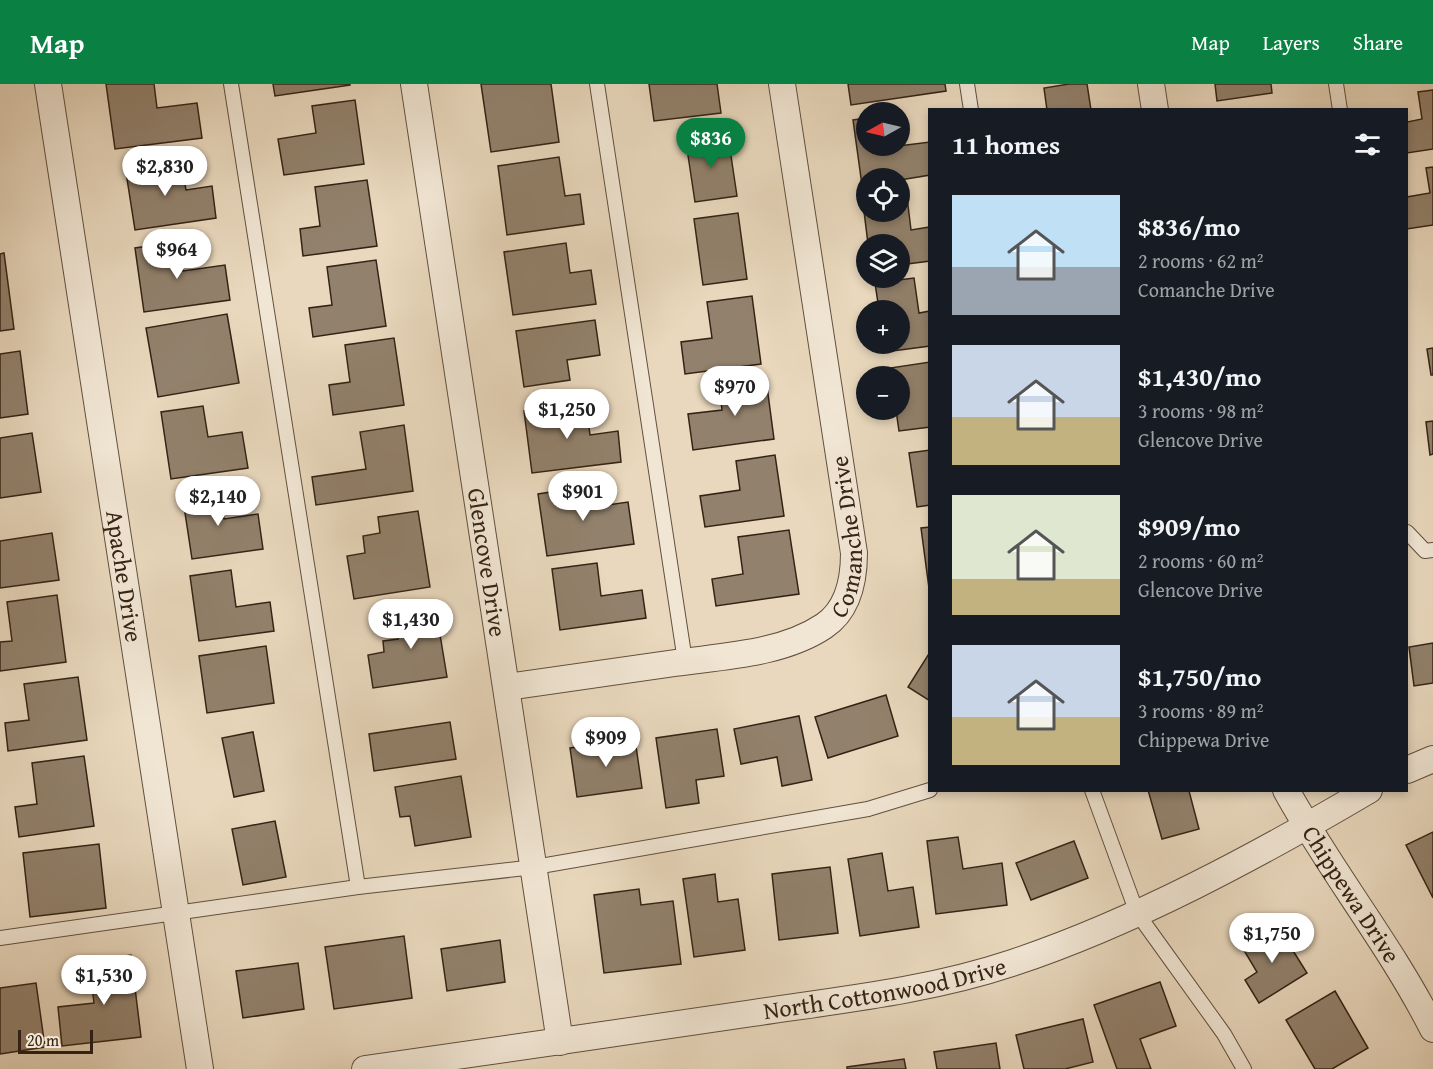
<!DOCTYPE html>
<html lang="en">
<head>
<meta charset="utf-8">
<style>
  :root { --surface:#171b24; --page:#20242c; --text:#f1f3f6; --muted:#9ea1a6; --accent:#0b8043 }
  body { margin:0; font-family:"Gentium Book Plus",serif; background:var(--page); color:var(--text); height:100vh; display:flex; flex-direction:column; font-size:22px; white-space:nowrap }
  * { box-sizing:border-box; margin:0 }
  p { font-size:20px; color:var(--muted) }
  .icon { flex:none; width:33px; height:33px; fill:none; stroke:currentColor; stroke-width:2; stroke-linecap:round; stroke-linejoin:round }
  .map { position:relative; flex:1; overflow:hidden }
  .details { position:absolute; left:928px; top:24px; width:480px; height:684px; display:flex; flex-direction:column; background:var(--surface); border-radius:0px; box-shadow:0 3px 9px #0003 }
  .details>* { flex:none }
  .needle { width:39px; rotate:262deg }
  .fabs { position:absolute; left:856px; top:18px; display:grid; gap:12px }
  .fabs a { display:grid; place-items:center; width:54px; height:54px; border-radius:50%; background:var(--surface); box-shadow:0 3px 9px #0003; font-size:30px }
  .scale { position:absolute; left:18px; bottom:15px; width:75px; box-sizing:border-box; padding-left:6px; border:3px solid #342315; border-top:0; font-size:16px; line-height:21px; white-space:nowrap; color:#342315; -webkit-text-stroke:4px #f1e6d4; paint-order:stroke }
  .price { position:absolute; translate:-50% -51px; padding:0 14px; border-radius:21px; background:#fff; color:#222; font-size:20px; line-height:39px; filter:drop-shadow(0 2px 3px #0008) }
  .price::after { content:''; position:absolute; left:50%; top:36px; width:18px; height:14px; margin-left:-9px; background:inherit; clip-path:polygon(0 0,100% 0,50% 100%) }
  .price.on { background:var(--accent); color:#fff }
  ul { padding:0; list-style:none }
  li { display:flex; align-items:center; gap:18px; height:150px; padding:0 24px }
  li span { display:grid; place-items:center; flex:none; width:168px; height:120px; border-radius:0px; color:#555 }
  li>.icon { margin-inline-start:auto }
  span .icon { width:72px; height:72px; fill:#fffc; stroke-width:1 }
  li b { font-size:26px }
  h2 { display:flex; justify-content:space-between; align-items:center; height:72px; padding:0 24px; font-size:26px }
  header { display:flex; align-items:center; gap:36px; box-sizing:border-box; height:84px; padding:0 30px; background:var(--accent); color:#fff }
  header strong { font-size:28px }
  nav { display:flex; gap:33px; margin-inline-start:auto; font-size:21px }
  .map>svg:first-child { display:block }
  .building { fill:#92816c; stroke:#342315; stroke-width:1.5 }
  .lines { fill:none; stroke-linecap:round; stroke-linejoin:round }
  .lane-casing { stroke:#61503f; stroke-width:16 }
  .street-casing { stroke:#61503f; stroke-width:28 }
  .lane { stroke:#f1e6d4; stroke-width:14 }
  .street { stroke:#f1e6d4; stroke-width:26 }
  .labels { text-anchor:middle; stroke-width:4.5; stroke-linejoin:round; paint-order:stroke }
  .street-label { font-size:24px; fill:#342315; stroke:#f1e6d4 }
</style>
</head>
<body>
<header>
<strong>Map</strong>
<nav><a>Map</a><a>Layers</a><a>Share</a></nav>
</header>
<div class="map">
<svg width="1433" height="985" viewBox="0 0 1433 985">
  <rect width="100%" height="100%" fill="#e9d8bd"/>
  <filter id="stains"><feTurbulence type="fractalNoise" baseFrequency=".00333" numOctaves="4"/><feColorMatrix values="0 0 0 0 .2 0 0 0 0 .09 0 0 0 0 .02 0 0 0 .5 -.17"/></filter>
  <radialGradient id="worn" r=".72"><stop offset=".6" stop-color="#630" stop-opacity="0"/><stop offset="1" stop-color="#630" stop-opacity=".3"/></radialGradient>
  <g class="building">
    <path d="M106,0h48l3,24 40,-5 5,35 -87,11z"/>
    <path d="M273,0h77v1l-75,11z"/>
    <path d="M481,0h70l8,58 -68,10z"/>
    <path d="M649,0h68l4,29 -67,8z"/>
    <path d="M848,0h97l1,7 -95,14z"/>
    <path d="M1069,0h18l4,26h-44l-3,-22z"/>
    <path d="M1215,0h56l1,9 -55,8z"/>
    <path d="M1433,6v59l-26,4v-31l15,-3 -4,-27z"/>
    <path d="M355,16l9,64 -80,11 -6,-36 38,-6 -4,-27z"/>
    <path d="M867,34v28h31l32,-4v33l-30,5 -33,-2v6l-5,1 -9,-65z"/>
    <path d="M728,52l9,60 -42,6 -9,-60z"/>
    <path d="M559,73l6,39 15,-2 4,30 -77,11 -9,-69z"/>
    <path d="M170,75l3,17 10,-2 3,16 26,-4 4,32 -81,12 -10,-64z"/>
    <path d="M1433,83v58l-26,4v-32l23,-4 -4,-25z"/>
    <path d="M367,96l10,66 -74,10 -3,-27 20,-3 -5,-39z"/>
    <path d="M907,113l4,33 19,-3v34l-30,4v-21h-32l-5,-41 4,-1v10h33v-14z"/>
    <path d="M738,129l9,66 -44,6 -9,-66z"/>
    <path d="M178,158l5,29 42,-6 5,35 -86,12 -9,-64z"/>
    <path d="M566,159l4,30 21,-3 5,34 -83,11 -9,-63z"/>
    <path d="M4,169l10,76 -14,2v-77z"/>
    <path d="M376,176l10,66 -73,11 -4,-29 23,-3 -5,-38z"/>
    <path d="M914,194l5,35 11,-2v35l-45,6 -1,-8h16v-34h-21l-4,-27z"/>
    <path d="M752,212l9,68 -76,10 -4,-32 31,-4 -5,-36z"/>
    <path d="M227,230l12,69 -81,14 -12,-69z"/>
    <path d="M595,236l5,35 -33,5 3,20 -46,7 -8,-56z"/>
    <path d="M394,254l10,67 -71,10 -4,-30 21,-3 -5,-37z"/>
    <path d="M1433,264v27h-2l-4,-26z"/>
    <path d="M20,267l8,63 -28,4v-64z"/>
    <path d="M930,278v65l-31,4 -3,-21h4v-34h-8l-2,-8z"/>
    <path d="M766,295l8,60 -81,11 -5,-36 34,-4 -3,-25z"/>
    <path d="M586,319l4,32 28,-4 3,31 -89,11 -8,-62z"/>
    <path d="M203,322l5,31 34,-5 6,36 -77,11 -10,-67z"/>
    <path d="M1433,337v33l-3,1 -4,-33z"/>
    <path d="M404,341l9,66 -97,14 -4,-28 54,-8 -6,-37z"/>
    <path d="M32,349l9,59 -41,6v-60z"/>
    <path d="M930,366v55l-13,2 -8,-54z"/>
    <path d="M775,371l9,61 -79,11 -5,-31 40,-6 -4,-29z"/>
    <path d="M591,402l3,21 34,-5 6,42 -87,12 -9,-62z"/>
    <path d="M220,404l4,31 34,-5 5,35 -71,10 -10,-66z"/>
    <path d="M418,427l12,76 -76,12 -7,-43 18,-3 -2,-17 17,-3 -2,-16z"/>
    <path d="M930,443v61h-1l-8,-60z"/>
    <path d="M789,446l10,64 -83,12 -4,-27 31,-5 -5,-37z"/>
    <path d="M52,449l7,47 -59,8v-47z"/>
    <path d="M597,479l4,33 41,-6 4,28 -86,12 -8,-61z"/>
    <path d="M231,486l5,37 34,-5 4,29 -75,10 -9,-65z"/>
    <path d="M57,511l9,67 -66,9v-29l12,-1 -5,-39z"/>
    <path d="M435,520l12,73 -74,11 -5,-33 16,-3 -1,-11 15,-2 -4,-29z"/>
    <path d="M1433,559v40l-19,3 -5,-39z"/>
    <path d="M266,562l8,57 -67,10 -8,-57z"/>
    <path d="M930,568v49l-22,-14z"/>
    <path d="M78,593l9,63 -79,11 -3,-28 24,-3 -5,-36z"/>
    <path d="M886,611l12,41 -70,22 -13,-41z"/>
    <path d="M799,632l13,64 -30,6 -5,-29 -36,7 -7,-35z"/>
    <path d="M450,638l6,37 -82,12 -5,-37z"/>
    <path d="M717,645l7,47 -28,4 3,23 -33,5 -10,-70z"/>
    <path d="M253,648l11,59 -30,6 -12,-59z"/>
    <path d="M635,655l7,49 -65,9 -7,-49z"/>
    <path d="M84,672l10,70 -75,11 -4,-30 22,-3 -5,-41z"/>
    <path d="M461,692l10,61 -56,9 -5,-30 -10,1 -5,-30z"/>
    <path d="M1148,706h43l-2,1 10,38 -37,10z"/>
    <path d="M275,737l11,56 -43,8 -11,-56z"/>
    <path d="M1433,748v66l-27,-53z"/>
    <path d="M958,753l5,32 39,-6 5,42 -71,9 -9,-73z"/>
    <path d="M1074,757l14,37 -57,22 -15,-37z"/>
    <path d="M99,760l7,64 -76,9 -7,-64z"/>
    <path d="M882,769l6,38 25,-4 6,40 -59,9 -12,-77z"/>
    <path d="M830,783l8,66 -59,7 -7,-66z"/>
    <path d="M715,790l3,28 20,-3 7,51 -51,7 -11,-78z"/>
    <path d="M639,805l2,16 32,-4 8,63 -77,9 -10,-78z"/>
    <path d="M1277,841l30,48 -48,30 -14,-23 12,-8 -15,-25z"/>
    <path d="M404,852l8,62 -78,11 -9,-62z"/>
    <path d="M500,856l5,42 -58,9 -6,-42z"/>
    <path d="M131,871l10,82 -79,9 -4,-39 36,-4 -5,-42z"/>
    <path d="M298,879l6,46 -61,9 -7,-47z"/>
    <path d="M1160,898l16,44 -36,13 11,30h-34l-23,-64z"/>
    <path d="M36,899l9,64 -45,7v-66z"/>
    <path d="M1335,907l33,57 -36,21h-17l-29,-49z"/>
    <path d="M1083,935l10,43 -28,7h-41l-8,-34z"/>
    <path d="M996,959l4,26h-63l-3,-17z"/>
    <path d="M904,975l2,10h-59v-2z"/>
  </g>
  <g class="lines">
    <g class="lane-casing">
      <g id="lane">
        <path d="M231,0l127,803"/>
        <path d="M597,0l88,577"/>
        <path d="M967,0l4,26"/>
        <path d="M1336,0l4,26"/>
        <path d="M1407,448l18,19 8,-1"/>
        <path d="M1092,706l45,123 87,121 20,35"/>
        <path d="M0,854l358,-51 177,-20 333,-58 62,-19"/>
      </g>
    </g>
    <g class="street-casing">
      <g id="street">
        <path id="s1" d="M48,0l152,985"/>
        <path id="s2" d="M414,0l146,958"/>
        <path d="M1151,0l4,26"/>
        <path id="s3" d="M508,603c55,-8 111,-16 167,-24 49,-7 107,-9 149,-37 24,-16 30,-46 30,-73l-72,-469"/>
        <path d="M1407,686l26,-11"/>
        <path id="s4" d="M1286,706c45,82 105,156 147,239"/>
        <path id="s5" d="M365,985c129,-18 259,-37 388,-56 87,-13 175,-22 259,-50 121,-40 247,-108 357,-173"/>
      </g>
    </g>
    <use href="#lane" class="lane"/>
    <use href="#street" class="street"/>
  </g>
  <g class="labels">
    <g class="street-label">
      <text dy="8" stroke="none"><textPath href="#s3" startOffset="422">Comanche Drive</textPath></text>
      <text dy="8" stroke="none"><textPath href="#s2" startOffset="484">Glencove Drive</textPath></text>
      <text dy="8" stroke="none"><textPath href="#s1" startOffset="498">Apache Drive</textPath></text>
      <text dy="8" stroke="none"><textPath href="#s4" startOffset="123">Chippewa Drive</textPath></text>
      <text dy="8" stroke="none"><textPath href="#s5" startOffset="526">North Cottonwood Drive</textPath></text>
    </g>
  </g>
  <rect width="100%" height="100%" filter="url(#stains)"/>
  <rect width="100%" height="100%" fill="url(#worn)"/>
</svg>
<div class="fabs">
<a><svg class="needle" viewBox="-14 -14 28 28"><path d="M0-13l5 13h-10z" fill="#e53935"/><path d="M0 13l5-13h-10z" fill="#9ea1a6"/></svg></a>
<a><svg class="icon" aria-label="locate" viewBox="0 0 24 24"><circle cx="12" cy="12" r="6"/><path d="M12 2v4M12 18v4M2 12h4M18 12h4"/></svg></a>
<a><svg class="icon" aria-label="layers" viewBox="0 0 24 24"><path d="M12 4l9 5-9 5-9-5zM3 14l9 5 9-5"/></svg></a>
<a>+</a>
<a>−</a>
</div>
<div class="scale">20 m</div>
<b class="price on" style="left:711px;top:85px">$836</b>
<b class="price" style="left:165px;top:113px">$2,830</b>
<b class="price" style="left:177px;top:196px">$964</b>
<b class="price" style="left:735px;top:333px">$970</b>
<b class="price" style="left:567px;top:356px">$1,250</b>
<b class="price" style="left:583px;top:438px">$901</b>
<b class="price" style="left:218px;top:443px">$2,140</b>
<b class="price" style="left:411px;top:566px">$1,430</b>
<b class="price" style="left:606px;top:684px">$909</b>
<b class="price" style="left:1272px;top:880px">$1,750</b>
<b class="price" style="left:104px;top:922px">$1,530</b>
<section class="details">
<h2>11 homes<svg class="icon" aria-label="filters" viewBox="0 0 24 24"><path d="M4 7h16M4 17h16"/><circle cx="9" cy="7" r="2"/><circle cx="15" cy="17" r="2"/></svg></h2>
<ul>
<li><span style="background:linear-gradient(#bfe0f5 60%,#9aa5b1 0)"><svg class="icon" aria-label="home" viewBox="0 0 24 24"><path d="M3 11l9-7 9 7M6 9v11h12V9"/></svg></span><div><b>$836/mo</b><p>2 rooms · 62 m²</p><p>Comanche Drive</p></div></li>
<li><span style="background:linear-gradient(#c9d6e8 60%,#c2b280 0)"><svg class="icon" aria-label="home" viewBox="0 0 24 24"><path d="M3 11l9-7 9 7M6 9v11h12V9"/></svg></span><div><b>$1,430/mo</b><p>3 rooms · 98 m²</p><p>Glencove Drive</p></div></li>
<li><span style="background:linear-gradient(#dfe7d0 70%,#c2b280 0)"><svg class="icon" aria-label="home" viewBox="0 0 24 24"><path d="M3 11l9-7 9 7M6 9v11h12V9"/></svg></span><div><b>$909/mo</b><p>2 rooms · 60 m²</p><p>Glencove Drive</p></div></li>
<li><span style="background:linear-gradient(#c9d6e8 60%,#c2b280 0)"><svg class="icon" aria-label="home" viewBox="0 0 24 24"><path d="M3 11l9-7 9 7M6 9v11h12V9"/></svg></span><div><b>$1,750/mo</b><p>3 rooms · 89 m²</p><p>Chippewa Drive</p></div></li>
</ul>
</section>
</div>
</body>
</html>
